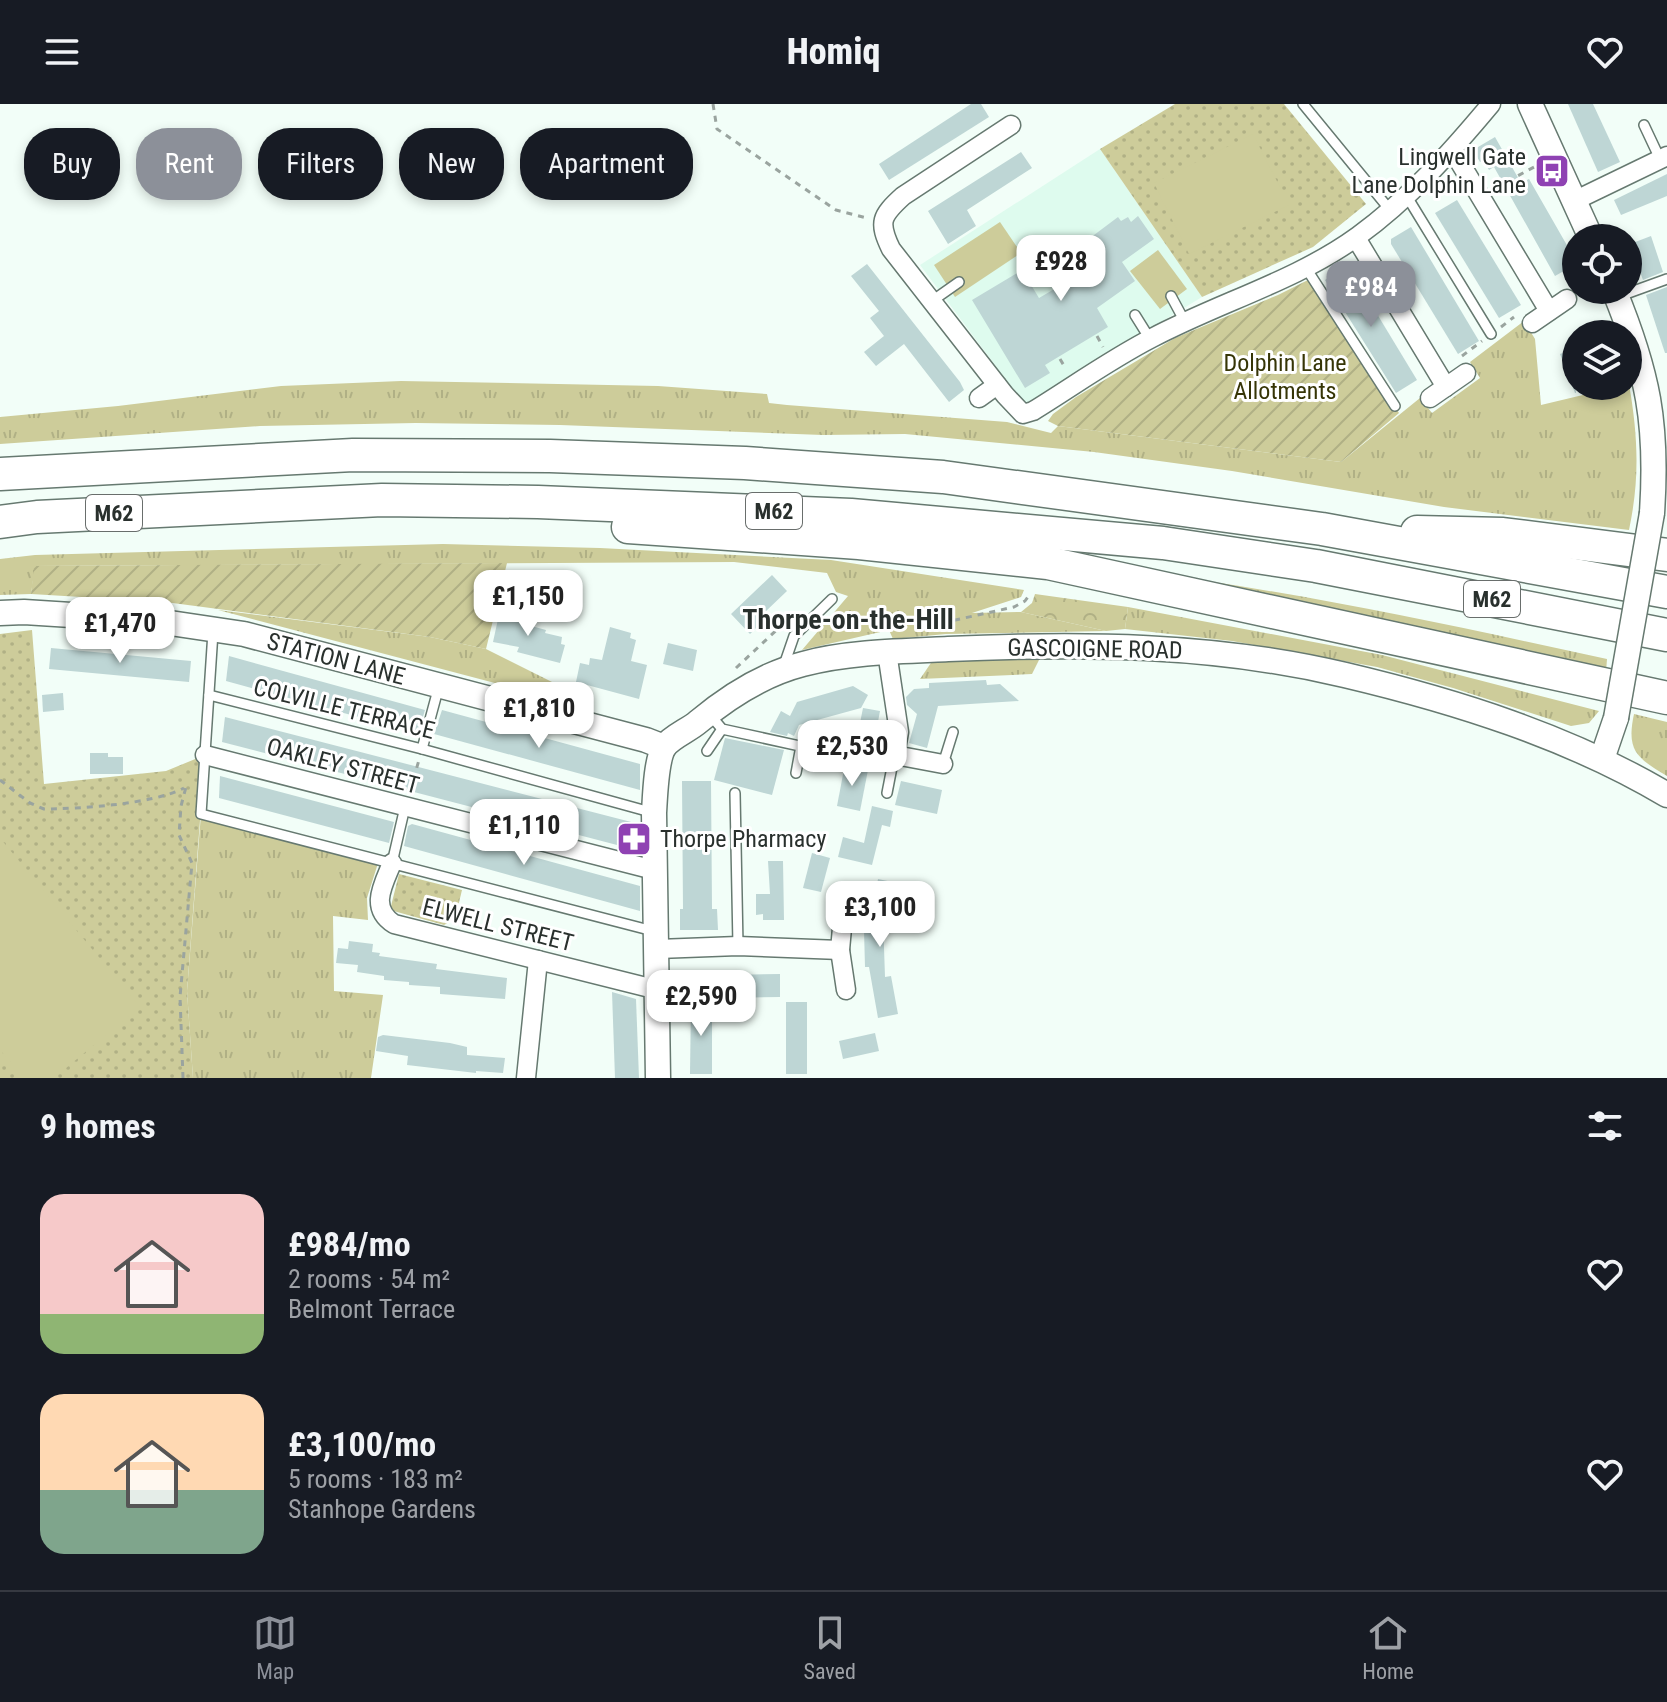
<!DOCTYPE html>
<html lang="en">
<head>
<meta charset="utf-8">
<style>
  :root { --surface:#171b24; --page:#242831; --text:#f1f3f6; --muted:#9ea1a6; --line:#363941; --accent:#8c9099 }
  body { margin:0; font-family:"Roboto Condensed",sans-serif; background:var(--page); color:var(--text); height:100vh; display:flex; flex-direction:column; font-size:30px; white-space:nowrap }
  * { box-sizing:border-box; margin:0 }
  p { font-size:26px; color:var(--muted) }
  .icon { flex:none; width:44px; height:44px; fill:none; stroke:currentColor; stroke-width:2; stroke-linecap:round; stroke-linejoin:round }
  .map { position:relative; height:974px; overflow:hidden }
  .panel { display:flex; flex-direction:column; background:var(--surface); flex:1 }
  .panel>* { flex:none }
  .hud { position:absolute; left:24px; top:24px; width:800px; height:72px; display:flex; gap:16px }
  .controls { position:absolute; left:1562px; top:120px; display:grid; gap:16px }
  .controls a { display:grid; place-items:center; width:80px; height:80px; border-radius:50%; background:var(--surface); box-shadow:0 4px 12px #0003; font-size:40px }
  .price { position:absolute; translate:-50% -68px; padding:0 18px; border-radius:16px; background:#fff; color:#222; font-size:26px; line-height:52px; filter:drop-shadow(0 2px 4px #0008) }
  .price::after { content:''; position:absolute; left:50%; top:48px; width:24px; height:18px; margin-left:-12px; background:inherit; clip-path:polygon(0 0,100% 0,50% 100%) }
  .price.current { background:var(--accent); color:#fff }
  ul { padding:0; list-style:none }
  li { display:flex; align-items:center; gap:24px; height:200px; padding:0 40px }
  li span { display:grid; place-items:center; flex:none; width:224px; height:160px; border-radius:24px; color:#555 }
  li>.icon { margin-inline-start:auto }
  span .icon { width:96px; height:96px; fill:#fffc; stroke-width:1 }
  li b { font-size:34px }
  h2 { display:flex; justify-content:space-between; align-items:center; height:96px; padding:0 40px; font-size:34px }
  .chip { padding:0 28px; border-radius:32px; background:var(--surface); box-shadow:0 4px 12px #0003; font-size:28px; line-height:72px }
  .chip.current { background:var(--accent); color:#fff }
  header { display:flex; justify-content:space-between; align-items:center; height:104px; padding:0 40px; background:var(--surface); font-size:36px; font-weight:800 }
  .dock { display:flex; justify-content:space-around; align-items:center; height:112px; border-top:2px solid var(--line); background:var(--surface); font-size:22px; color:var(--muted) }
  .dock a { display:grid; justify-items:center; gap:4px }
  .dock .current { color:var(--accent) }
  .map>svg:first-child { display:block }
  .built { fill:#defbee }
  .grass { fill:url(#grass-tufts) }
  .forest { fill:url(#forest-crowns) }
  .park { fill:url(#park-dots) }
  .garden { fill:url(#garden-furrows) }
  .pitch { fill:#cdcc9a }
  .building { fill:#bed6d5 }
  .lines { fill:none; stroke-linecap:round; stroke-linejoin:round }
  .lane-casing { stroke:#667970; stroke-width:12 }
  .street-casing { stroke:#667970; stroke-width:21 }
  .secondary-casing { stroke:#667970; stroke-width:27 }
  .highway-casing { stroke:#667970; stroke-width:35 }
  .path { stroke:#9aa49f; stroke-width:3; stroke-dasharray:6 6; stroke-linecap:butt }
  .lane { stroke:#fff; stroke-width:9 }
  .street { stroke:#fff; stroke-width:18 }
  .secondary { stroke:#fff; stroke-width:24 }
  .highway { stroke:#fff; stroke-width:32 }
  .secondary-bridge-casing { stroke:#667970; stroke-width:27; stroke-linecap:butt }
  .secondary-bridge { stroke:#fff; stroke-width:24 }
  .labels { text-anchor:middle; stroke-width:6; stroke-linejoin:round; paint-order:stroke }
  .shield { fill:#fff; stroke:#696e6c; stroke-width:2 }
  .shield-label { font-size:22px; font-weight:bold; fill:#29302d }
  .poi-label { font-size:24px; fill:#29302d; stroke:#fff; text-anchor:end }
  .park-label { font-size:24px; fill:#363506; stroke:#fff }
  .street-label { font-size:24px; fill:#29302d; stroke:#fff }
  .quarter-label { font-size:28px; font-weight:bold; fill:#29302d; stroke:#fff }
</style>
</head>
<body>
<header><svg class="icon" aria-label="menu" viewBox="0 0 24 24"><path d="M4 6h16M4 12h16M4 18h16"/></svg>Homiq<svg class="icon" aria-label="heart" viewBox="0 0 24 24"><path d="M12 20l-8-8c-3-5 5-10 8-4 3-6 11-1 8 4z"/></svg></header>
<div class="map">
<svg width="1667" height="974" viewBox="0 0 1667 974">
  <defs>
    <pattern id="grass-tufts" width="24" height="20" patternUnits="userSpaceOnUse" patternTransform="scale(2)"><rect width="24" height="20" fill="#cdcc9a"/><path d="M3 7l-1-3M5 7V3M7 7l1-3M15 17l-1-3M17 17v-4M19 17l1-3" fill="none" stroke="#b0b085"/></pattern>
    <pattern id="forest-crowns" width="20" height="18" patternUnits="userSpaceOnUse" patternTransform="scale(2)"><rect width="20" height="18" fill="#cdcc9a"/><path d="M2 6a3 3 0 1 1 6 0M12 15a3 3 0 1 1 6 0" fill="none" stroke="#b0b085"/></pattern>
    <pattern id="park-dots" width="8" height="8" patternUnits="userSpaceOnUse" patternTransform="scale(2)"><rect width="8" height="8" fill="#cdcc9a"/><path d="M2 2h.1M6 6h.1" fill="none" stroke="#b0b085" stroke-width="1.8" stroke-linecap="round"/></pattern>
    <pattern id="garden-furrows" width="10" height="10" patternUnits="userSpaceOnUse" patternTransform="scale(2)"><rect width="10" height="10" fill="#cdcc9a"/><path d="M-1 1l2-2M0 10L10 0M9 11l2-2" fill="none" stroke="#b0b085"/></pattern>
  </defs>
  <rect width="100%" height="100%" fill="#f2fef8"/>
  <path class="built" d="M1100,45l102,148 -177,108 -105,-140z"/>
  <g class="grass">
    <path d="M1524,217l11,18 6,66 88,-21c9,52 11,94 0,146l-185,-23 -212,-36 -138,-19 -189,-18 -82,1 -263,-10 -144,-2 -156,3 -260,18v-27l118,-11 163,-20 120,-5 257,5 109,8 2,9 18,2 220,17 44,11 7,-7 283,36 79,-64 12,15 48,-35 -10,-16z"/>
    <path d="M443,440l157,4 231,12 193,30 -3,7 -49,16 49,-1 85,19 -160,3 -53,5 -4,-9 -87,20 46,-54 -12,-4 -9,-19 -93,-11 -699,4 -4,28 -31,1v-36l35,-4z"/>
    <path d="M1135,467c159,20 316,54 472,88l-1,13z"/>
    <path d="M1128,503l254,48 217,56 -10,12 -18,3 -118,-38 -76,-21 -145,-26 -107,-12z"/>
    <path d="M218,506l212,27 56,12 82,41 18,5 -5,6 -7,3z"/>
    <path d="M1041,552l-9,18 -112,5 13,-19z"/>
    <path d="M1634,610l33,8v54c-30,-18 -41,-25 -33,-62z"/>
    <path d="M201,710l178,46 -12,38 1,22 -35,-4 1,75 49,4 -12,83h-178l-6,-87z"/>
  </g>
  <path class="forest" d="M1035,490l93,13 -3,22 -19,2 -85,-19 11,-9z"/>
  <g class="park">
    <path d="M1175,0h109l82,100 -53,43 -111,50 -102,-148z"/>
    <path d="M32,526l12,154 122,-13 39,-16 -18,236 6,87h-193v-444z"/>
    <path d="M399,770l63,16 -7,29 -11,6 -54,-15z"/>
  </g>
  <g class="garden">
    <path d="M1312,174l87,135 -58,49 -283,-36 -10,-5 5,-7 23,-17 99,-59 103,-43z"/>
    <path d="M507,459l-21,86 -56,-12 -265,-35 -134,-8 3,-28z"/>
  </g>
  <g class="pitch">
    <path d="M1253,30l36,71 -100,49 -35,-71z"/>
    <path d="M1000,118l21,31 -66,44 -21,-32z"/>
    <path d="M1158,146l29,39 -27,20 -30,-38z"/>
    <path d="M0,734l140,169 -86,71h-30l-24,-28z"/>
  </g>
  <g class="building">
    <path d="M971,0h10l8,13 -100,63 -10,-16z"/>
    <path d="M1568,0h25l27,58 -22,10z"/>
    <path d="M1495,33l26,46 8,-4 47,82v3l-21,12 -61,-109 -5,3 -6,-10 -3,2 -7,-12z"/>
    <path d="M1021,48l11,16 -65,42 9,16 -28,18 -20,-33z"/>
    <path d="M1667,70v22l-46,19 -7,-15z"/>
    <path d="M1457,96l64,105 -22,13 -64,-105z"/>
    <path d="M1138,112l16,23 -32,23 13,19 -38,27 11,19 -63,38 5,8 -25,15 -53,-88 50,-30 17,28 53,-31 -14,-20 40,-30 3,4 7,-4 3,5z"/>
    <path d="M1411,123l68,114 -21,13 -67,-110v-5z"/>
    <path d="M1651,132l12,36 -20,8 -13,-36z"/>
    <path d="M867,160l93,118 4,8 -15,12 -45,-58 -28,22 -12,-14 20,-16 -14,-18 9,-7 -28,-35z"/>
    <path d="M1348,162l69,114 -21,13 -71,-113z"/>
    <path d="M1667,183v66h-2l-19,-58z"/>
    <path d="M1576,244v45h-1l-15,-39z"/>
    <path d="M772,471l15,16 -22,21 2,2 -8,7 2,2 -11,11 -19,-20z"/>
    <path d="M500,506l22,5 -2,8 26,7 -1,3 17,4 -1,7 4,1 -5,18 -43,-11 2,-5 -26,-5z"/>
    <path d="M610,523l21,6 -1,5 6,2 -5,21 16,4 -8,34 -63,-17 4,-19 9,2 1,-7 12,2z"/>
    <path d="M668,539l29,7 -4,21 -30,-7z"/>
    <path d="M51,544l140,13 -2,21 -140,-13z"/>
    <path d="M229,552l196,54 -6,20 -2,3 -191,-52z"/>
    <path d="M986,576l1,5 13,-1 19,17 -81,5 -11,42 -18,-5 8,-29 -10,-9 -1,-8 8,-8 15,-1v-5z"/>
    <path d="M853,582l15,9 -7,13 -62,17 -5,11 -6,-3 -1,3 -17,-4 11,-21 9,5 7,-14z"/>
    <path d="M63,589l1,17 -21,2 -1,-17z"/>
    <path d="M863,604l17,3 -4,21 -17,-4z"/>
    <path d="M442,606l198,54v26l-206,-56z"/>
    <path d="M225,613l414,107 1,27 -418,-109z"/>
    <path d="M725,634l59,12 -12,45 -58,-15z"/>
    <path d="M90,649h18v4h15v17h-33z"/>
    <path d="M845,660l23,6 -8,41 -23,-5z"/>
    <path d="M220,672l174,46 -5,21 -170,-45z"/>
    <path d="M682,677h29l1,128h5l1,21h-38v-21h3z"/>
    <path d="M901,677l41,9 -5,24 -42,-9z"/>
    <path d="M872,702l21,5 -3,16 -8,-2 -10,40 -34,-8 5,-20 21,6z"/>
    <path d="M412,720l228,62v25l-236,-65 4,-20z"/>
    <path d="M812,749l18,5 -9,34 -18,-4z"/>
    <path d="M768,757h15l1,59h-21v-6l-7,1v-21h14z"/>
    <path d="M878,775l19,4 -7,36 -7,-1 2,59 6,-1 7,38 -20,4 -9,-51h-4l-1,-37h4z"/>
    <path d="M349,837l24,3 -1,8 8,1 -1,3 58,8 -1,5 71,9 -2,21 -65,-5v-7l-31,-2v-3l-25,-2v-4l-27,-4 1,-7 -22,-2 2,-15 10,1z"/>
    <path d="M780,870v23l-52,1 -1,-23z"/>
    <path d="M612,888l24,7 3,79h-24z"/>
    <path d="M691,898h21v72h-22z"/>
    <rect x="786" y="898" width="21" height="72"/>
    <path d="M875,929l4,18 -36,8 -4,-18z"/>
    <path d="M383,931l67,8 17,4v8l38,3 -2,15 -27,-2v2l-69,-8 1,-9 -32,-5 2,-14z"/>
  </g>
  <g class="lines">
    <g class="lane-casing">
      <g id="lane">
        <path d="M1303,0l87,106"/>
        <path d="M1644,21l16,34"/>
        <path d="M1406,91l85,139"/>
        <path d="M1306,164l89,138"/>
        <path d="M1171,192l14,26"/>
        <path d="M1620,192l47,-17"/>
        <path d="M932,197l27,-19"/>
        <path d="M1135,211l15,24"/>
        <path d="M213,528l-12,182 452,117"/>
        <path d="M783,564l11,-32 38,-37"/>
        <path d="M209,591l213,54 232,64"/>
        <path d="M711,612l11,13 96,21"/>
        <path d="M422,645l17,-63"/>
        <path d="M707,647l15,-22"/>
        <path d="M842,651l50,11"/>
        <path d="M943,660l10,-32"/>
        <path d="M796,669l5,-27"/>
        <path d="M735,689l3,153"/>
        <path d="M887,689l6,-31"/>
        <path d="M392,759l13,-56"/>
      </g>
    </g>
    <g class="street-casing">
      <g id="street">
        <path d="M1011,21l-108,71c-22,20 -25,26 -12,53l114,146 18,19 10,-3c39,-24 78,-52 119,-73 68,-36 144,-57 206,-102 51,-37 93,-84 133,-132"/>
        <path d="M1453,47l96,160"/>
        <path d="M1574,97l93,-45"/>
        <path d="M1356,134l90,149"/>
        <path d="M1532,219l35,-24"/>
        <path d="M979,294l18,-13"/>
        <path d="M1430,294l36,-25"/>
        <path d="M887,548l12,80 -4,23 48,9"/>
        <path d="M205,651l449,115"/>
        <path d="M392,759c-9,22 -23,45 2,61l264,66"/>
        <path d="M843,813l-3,33 6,40"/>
        <path d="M658,845l80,-3 102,4"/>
        <path d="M526,974l12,-118"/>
      </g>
    </g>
    <g class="secondary-casing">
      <g id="secondary">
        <path d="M1530,0l61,134"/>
        <path d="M1614,186c34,83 44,133 38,223"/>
        <path d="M0,509l24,-1 126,8 94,14 402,106 18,7"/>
        <path d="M1602,655l14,-41"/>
        <path d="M658,974l-4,-265c1,-16 2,-53 10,-66 7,-10 25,-17 34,-25 31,-26 66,-48 105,-58 43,-12 100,-13 145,-15 133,-6 266,-5 397,26 110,26 225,62 322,120"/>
      </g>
    </g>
    <g class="highway-casing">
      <g id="highway">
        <path d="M0,370l353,-19 197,1 195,7 198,14 379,52 345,63"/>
        <path d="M0,418l37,-5 345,-17 156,2 313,13 312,28 153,23 351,69"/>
        <path d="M628,423l231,16 189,20 619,135"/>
        <path d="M1417,428l86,2 164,21"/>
      </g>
    </g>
    <g class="path">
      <path d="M713,0l4,25 119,81 31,8"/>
      <path d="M1497,83l39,-21"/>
      <path d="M1566,176l10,-7"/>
      <path d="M1501,223l13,-10"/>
      <path d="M1097,232l6,11"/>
      <path d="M1462,252l20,-15"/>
      <path d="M1060,255l6,10"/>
      <path d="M919,524l95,-21 11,-6 5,-7"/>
      <path d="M736,564l47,-44 2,3"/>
      <path d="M0,676l30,23 14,6c35,0 110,-5 140,-21"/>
      <path d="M410,687l9,-31"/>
      <path d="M183,974l-3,-81 12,-134 -13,-28 2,-29 5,-19"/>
    </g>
    <use href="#lane" class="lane"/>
    <use href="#street" class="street"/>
    <use href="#secondary" class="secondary"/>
    <use href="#highway" class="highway"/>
    <g class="secondary-bridge-casing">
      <path id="secondary-bridge" d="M1616,614l36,-205"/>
    </g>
    <use href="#secondary-bridge" class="secondary-bridge"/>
  </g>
  <defs>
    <g id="bus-square" transform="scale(1.8)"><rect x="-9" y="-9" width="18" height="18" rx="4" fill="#8f42b3" stroke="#fff"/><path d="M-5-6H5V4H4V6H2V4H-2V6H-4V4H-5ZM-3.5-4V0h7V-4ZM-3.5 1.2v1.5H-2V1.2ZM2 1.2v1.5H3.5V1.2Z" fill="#fff"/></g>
    <g id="pharmacy-square" transform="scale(1.8)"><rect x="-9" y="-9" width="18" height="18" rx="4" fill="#8f42b3" stroke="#fff"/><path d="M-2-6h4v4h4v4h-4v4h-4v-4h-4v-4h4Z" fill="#fff"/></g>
  </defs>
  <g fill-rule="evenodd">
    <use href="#bus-square" x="1552" y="67"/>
    <use href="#pharmacy-square" x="634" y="735"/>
  </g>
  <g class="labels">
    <g class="shield">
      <rect x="746" y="389" width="56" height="36" rx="6"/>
      <rect x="86" y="391" width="56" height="36" rx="6"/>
      <rect x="1464" y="477" width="56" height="36" rx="6"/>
    </g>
    <g class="shield-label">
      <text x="774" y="415">M62</text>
      <text x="114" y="417">M62</text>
      <text x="1492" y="503">M62</text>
    </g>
    <g class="poi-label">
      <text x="1526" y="61">Lingwell Gate<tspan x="1526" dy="28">Lane Dolphin Lane</tspan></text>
      <text x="660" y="743" text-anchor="start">Thorpe Pharmacy</text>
    </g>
    <g class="park-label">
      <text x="1285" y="267">Dolphin Lane<tspan x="1285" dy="28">Allotments</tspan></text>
    </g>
    <g class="street-label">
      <text transform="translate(1095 545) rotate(1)" y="8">GASCOIGNE ROAD</text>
      <text transform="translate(336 555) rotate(15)" y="8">STATION LANE</text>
      <text transform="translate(344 605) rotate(14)" y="8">COLVILLE TERRACE</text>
      <text transform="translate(343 662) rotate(15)" y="8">OAKLEY STREET</text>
      <text transform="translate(498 821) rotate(14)" y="8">ELWELL STREET</text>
    </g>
    <g class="quarter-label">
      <text x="848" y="525">Thorpe-on-the-Hill</text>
    </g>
  </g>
</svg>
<div class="controls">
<a><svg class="icon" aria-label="locate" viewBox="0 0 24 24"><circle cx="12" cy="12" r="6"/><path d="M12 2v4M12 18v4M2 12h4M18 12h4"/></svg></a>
<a><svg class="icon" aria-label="layers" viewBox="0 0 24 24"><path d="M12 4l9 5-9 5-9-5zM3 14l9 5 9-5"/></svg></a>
</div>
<b class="price" style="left:1061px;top:199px">£928</b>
<b class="price current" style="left:1371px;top:225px">£984</b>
<b class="price" style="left:528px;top:534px">£1,150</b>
<b class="price" style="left:120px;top:561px">£1,470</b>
<b class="price" style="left:539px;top:646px">£1,810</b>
<b class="price" style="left:852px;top:684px">£2,530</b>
<b class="price" style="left:524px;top:763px">£1,110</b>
<b class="price" style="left:880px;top:845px">£3,100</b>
<b class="price" style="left:701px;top:934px">£2,590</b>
<div class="hud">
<a class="chip">Buy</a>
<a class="chip current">Rent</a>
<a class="chip">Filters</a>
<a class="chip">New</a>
<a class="chip">Apartment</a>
</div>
</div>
<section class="panel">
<h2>9 homes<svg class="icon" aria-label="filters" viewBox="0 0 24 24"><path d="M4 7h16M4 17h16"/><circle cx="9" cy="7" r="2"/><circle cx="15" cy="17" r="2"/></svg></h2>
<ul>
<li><span style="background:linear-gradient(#f6c9c9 75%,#8fb573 0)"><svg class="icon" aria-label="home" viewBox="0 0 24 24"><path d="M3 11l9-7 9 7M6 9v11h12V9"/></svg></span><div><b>£984/mo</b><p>2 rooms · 54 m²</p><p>Belmont Terrace</p></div><svg class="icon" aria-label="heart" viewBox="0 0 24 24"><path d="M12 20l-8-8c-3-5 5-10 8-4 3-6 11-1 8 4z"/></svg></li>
<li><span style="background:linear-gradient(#ffd9b3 60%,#7fa58c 0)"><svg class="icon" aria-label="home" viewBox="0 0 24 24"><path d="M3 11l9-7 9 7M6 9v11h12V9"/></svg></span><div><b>£3,100/mo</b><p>5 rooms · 183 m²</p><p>Stanhope Gardens</p></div><svg class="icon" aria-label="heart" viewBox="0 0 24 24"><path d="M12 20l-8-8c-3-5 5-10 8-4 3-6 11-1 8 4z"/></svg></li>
</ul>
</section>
<nav class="dock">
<a class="current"><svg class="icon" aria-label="map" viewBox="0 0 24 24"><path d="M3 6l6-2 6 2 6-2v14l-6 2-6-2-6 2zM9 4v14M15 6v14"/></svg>Map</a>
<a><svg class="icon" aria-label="saved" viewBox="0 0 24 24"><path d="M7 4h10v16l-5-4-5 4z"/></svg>Saved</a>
<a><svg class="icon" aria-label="home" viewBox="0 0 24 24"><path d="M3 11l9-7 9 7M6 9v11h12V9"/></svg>Home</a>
</nav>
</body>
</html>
